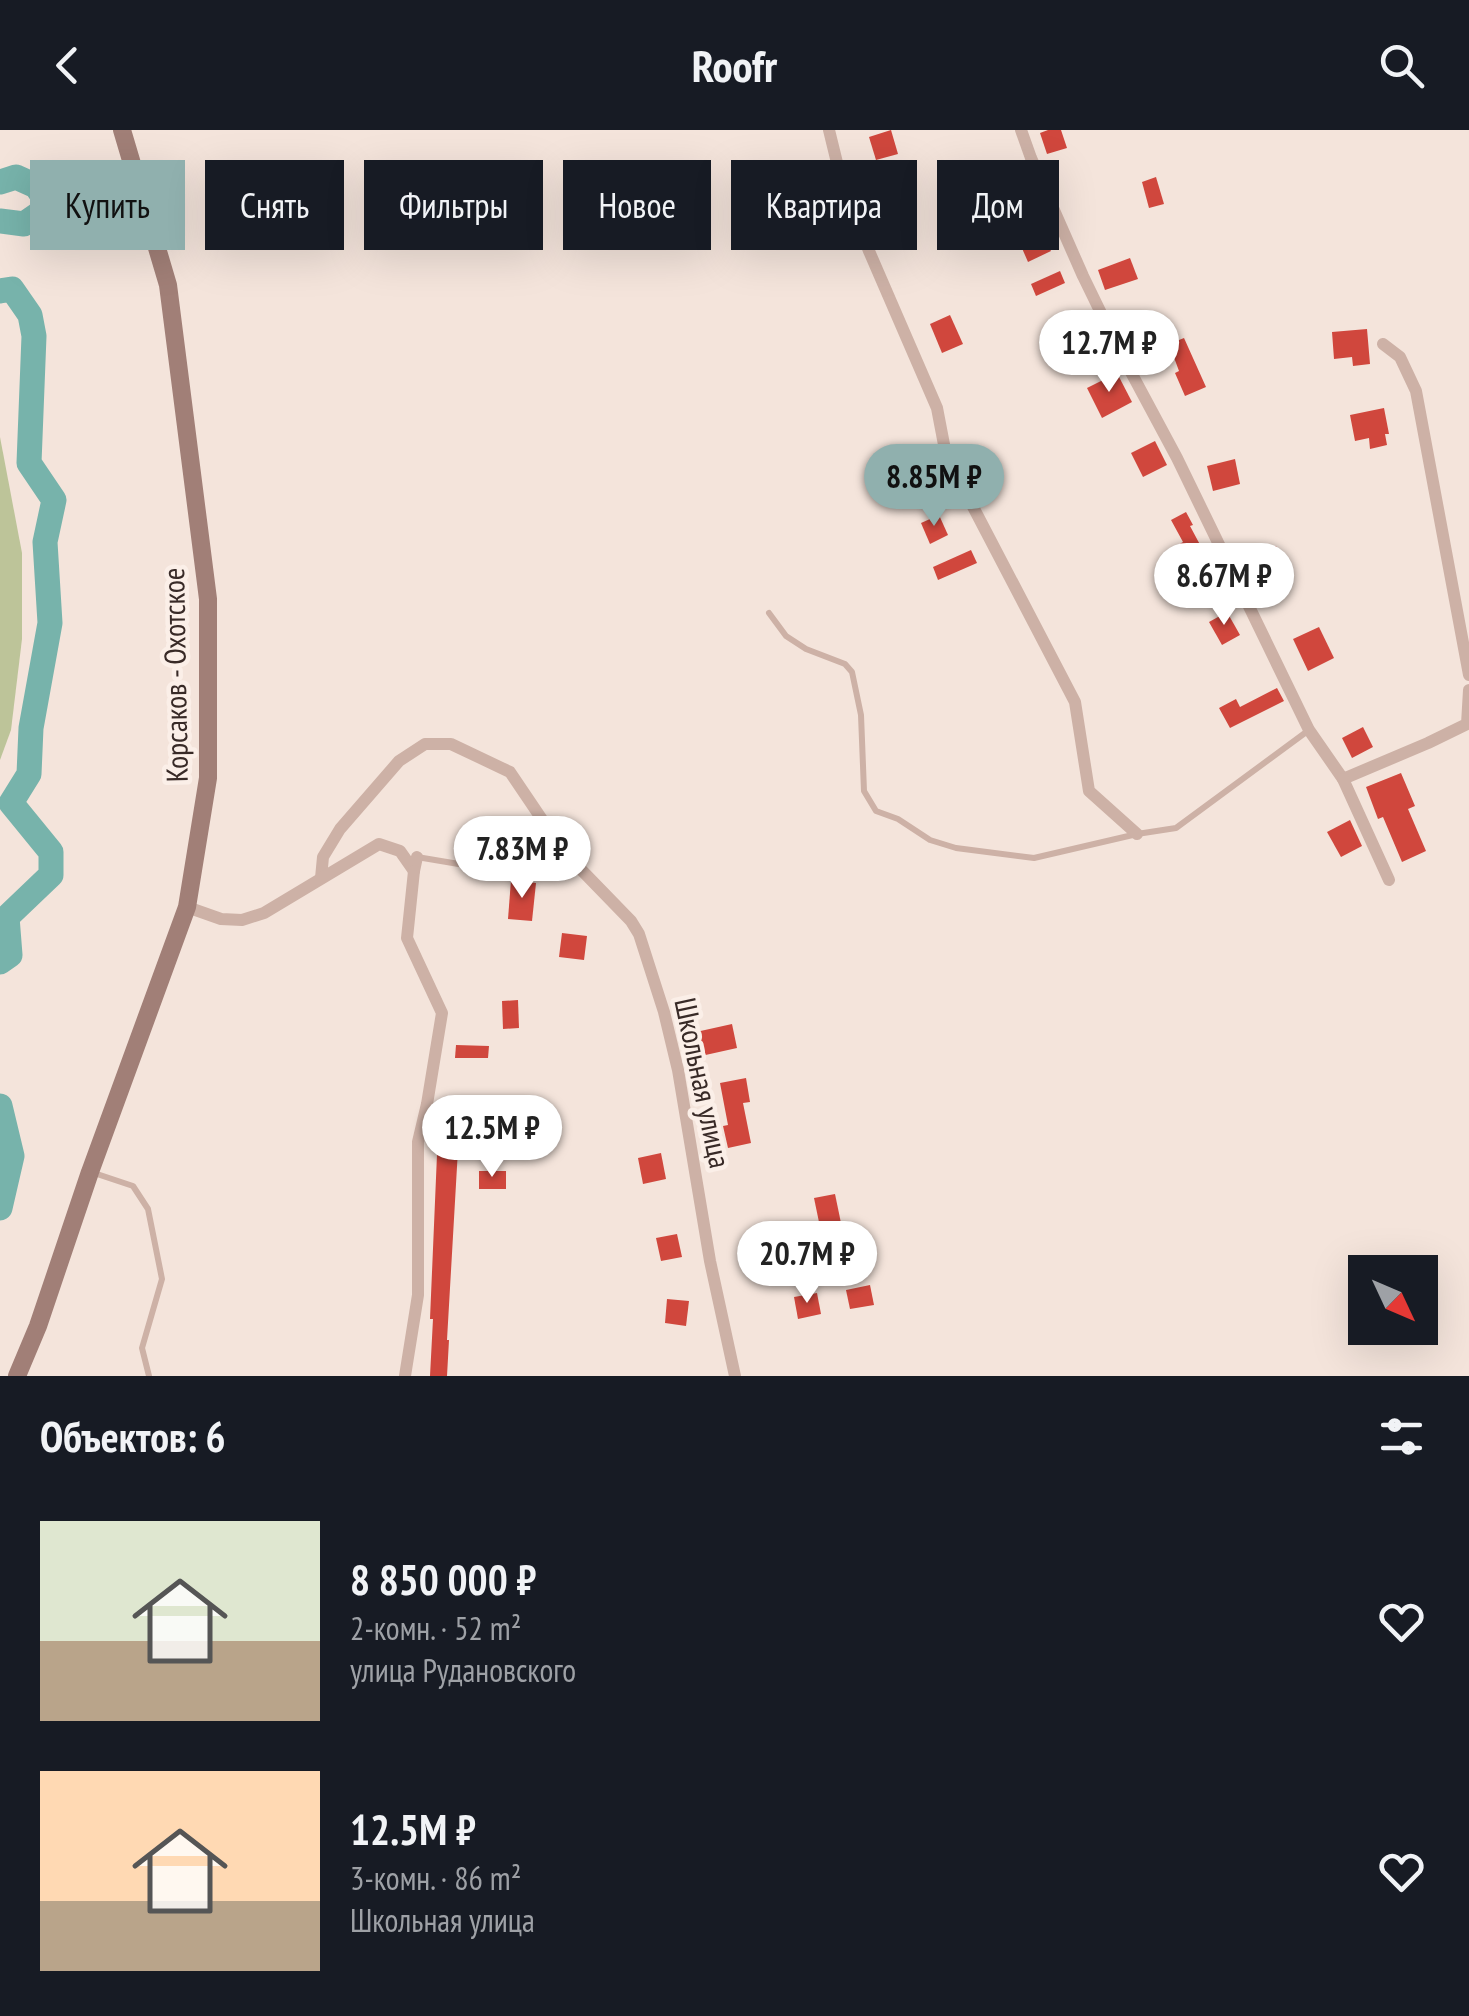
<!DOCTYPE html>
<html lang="ru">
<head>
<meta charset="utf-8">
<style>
  :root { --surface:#171b24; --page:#242831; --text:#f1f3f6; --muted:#9ea1a6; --accent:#90b0ae }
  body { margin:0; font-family:"PT Sans Narrow",sans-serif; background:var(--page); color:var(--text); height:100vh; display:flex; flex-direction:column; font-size:38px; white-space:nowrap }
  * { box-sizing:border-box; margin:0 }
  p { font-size:32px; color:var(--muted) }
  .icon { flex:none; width:55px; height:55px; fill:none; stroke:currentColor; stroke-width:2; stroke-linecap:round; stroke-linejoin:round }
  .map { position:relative; height:1246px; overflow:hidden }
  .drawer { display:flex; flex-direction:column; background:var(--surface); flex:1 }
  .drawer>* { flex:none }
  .guide { position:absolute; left:30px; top:30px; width:1410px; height:90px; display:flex; gap:20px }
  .needle { width:65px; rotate:134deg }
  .buttons { position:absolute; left:1348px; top:1125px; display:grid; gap:20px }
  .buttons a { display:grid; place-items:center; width:90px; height:90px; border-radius:0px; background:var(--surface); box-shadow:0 10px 40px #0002; font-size:50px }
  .price { position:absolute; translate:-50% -85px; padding:0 22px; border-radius:35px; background:#fff; color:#222; font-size:32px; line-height:65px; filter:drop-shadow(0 2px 5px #0008) }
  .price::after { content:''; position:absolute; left:50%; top:60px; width:30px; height:22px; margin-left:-15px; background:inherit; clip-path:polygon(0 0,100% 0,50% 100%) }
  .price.active { background:var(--accent); color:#111 }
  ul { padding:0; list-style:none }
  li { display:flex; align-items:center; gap:30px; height:250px; padding:0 40px }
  li span { display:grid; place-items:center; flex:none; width:280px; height:200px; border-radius:0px; color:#555 }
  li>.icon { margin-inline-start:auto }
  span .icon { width:120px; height:120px; fill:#fffc; stroke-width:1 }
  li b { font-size:42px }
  h2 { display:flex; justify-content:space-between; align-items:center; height:120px; padding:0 40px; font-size:42px }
  .chip { padding:0 35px; border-radius:0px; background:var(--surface); box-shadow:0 10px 40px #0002; font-size:35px; line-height:90px }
  .chip.active { background:var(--accent); color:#111 }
  header { display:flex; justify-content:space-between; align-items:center; height:130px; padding:0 40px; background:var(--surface); font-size:45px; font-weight:700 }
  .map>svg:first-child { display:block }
  .green { fill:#bdc499 }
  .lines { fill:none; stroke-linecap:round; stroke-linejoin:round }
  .river { stroke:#77b3ab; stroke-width:25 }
  .building { fill:#d0473d }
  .lane { stroke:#cdb1a6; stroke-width:6 }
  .street { stroke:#cdb1a6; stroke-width:12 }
  .secondary { stroke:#a17f77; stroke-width:18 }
  .labels { text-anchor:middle; stroke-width:9; stroke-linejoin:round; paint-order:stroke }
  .street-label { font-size:30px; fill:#382a27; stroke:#fbefe8 }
</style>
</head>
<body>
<header><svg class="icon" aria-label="back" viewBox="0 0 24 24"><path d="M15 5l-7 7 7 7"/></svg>Roofr<svg class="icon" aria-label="search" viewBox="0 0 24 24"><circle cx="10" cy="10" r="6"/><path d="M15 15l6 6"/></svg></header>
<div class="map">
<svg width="1469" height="1246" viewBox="0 0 1469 1246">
  <rect width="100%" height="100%" fill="#f4e4db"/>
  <path class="green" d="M0,307l22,116v86l-11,91 -11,30z"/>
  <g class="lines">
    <g class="river">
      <path d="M0,52l16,-5 20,9 14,20 -26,18 -24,-3"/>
      <path d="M0,161l12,-2 18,26 4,21 -5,127 25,37 -9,42 5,81 -19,105 -2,46 -18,29 40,49v23l-44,42 3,38 -10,7"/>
      <path d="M0,976l12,50 -12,52"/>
    </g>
  </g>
  <g class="building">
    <path d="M891,0l7,24 -22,6 -7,-23z"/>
    <path d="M1048,0h13l6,18 -20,6 -7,-21z"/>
    <path d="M1156,47l8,27 -15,4 -7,-26z"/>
    <path d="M1040,99l11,22 -23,11 -10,-23z"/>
    <path d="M1130,128l8,21 -33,11 -7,-20z"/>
    <path d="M1060,141l5,12 -29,13 -5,-12z"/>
    <path d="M950,185l13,29 -21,9 -12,-29z"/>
    <path d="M1367,199l3,35 -17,2 -1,-9 -18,2 -2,-27z"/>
    <path d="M1184,208l22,49 -21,9 -10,-23 4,-2 -10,-27z"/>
    <path d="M1117,243l15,29 -30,16 -15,-30z"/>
    <path d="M1384,278l5,26h-4l2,11 -17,4 -1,-11 -14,3 -5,-26z"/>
    <path d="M1155,311l12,24 -24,12 -12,-24z"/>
    <path d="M1235,329l5,25 -27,7 -6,-25z"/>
    <path d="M1186,382l7,13 -3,1 15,28 -26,14 -10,-18 14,-8 -12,-22z"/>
    <path d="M939,385l9,20 -18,9 -9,-21z"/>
    <path d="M1276,416l15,33 -32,15 -5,-11 5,-3 -7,-15 6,-3 -3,-6z"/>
    <path d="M971,420l6,13 -39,17 -5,-13z"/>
    <path d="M1227,482l13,23 -18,10 -13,-23z"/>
    <path d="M1319,497l15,31 -26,13 -15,-32z"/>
    <path d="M1277,558l7,13 -54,27 -11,-20 17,-9 4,8z"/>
    <path d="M1363,597l10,20 -21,11 -10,-20z"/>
    <path d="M1401,643l14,33 -7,3 18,42 -24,11 -19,-45 -5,2 -12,-32z"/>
    <path d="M1350,690l12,26 -21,11 -14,-25z"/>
    <path d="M511,750l25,3 -4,38 -24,-2z"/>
    <path d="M562,803l25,3 -3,24 -25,-3z"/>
    <path d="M518,870l1,28 -16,1 -1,-28z"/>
    <path d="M732,894l5,24 -36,8 -5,-24z"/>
    <path d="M456,915l33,1 -1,12h-33z"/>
    <path d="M746,948l4,24 -7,1 8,40 -23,5 -5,-22 5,-1 -8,-42z"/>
    <path d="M438,1001l21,1 -12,208h2l-2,36h-17l3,-57h-3z"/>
    <path d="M661,1023l5,26 -23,5 -5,-26z"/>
    <rect x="479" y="1041" width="27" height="18"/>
    <path d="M835,1064l6,29 -21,4 -6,-29z"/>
    <path d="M785,1099l5,25 -23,4 -5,-24z"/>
    <path d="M677,1104l5,23 -21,4 -5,-23z"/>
    <path d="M870,1155l4,20 -24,4 -4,-19z"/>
    <path d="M817,1163l4,21 -23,5 -4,-22z"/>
    <path d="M667,1169l22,2 -3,25 -21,-3z"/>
  </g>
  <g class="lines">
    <g class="lane">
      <path d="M769,483l17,23 20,13 39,15 7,8 9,43 3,76 12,20 22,8 32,21 26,8 78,10 103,-24 39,-6 133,-98"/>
      <path d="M417,727l107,18"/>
      <path d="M91,1042l42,14 15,23 14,70 -20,69 7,28"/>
    </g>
    <g class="street">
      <path d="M829,0l12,49 28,72 68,157 9,47 129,247 14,89 48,43"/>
      <path d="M1021,0l10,28 52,118 35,72 59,110 132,272 34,49 85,-36 39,-19 2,-34"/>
      <path d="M1383,214l17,13 16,34 53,284"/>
      <path d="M1343,649l46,101"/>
      <path d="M321,748l2,-21 17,-28 59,-68 26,-17h26l59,28 54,80 67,69 8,13 25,78 14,58 32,191 25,115"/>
      <path d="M187,777l34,12 21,1 22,-7 115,-69 21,7 14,20 3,-14"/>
      <path d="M405,1246l13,-81v-153l9,-38 15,-91 -35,-75 7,-67"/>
    </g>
    <path class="secondary" d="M17,1246l21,-50 52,-154 97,-265 21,-129v-179l-40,-314 -46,-155"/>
  </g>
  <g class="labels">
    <g class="street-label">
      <text transform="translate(176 545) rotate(-91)" y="10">Корсаков - Охотское</text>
      <text transform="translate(702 953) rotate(78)" y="10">Школьная улица</text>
    </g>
  </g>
</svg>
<div class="buttons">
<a><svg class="needle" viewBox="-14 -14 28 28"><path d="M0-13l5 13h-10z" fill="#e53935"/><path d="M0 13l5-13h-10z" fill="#9ea1a6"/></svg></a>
</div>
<b class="price" style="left:1109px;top:265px">12.7M ₽</b>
<b class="price active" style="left:934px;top:399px">8.85M ₽</b>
<b class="price" style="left:1224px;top:498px">8.67M ₽</b>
<b class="price" style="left:522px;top:771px">7.83M ₽</b>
<b class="price" style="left:492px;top:1050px">12.5M ₽</b>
<b class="price" style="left:807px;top:1176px">20.7M ₽</b>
<div class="guide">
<a class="chip active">Купить</a>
<a class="chip">Снять</a>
<a class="chip">Фильтры</a>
<a class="chip">Новое</a>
<a class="chip">Квартира</a>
<a class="chip">Дом</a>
</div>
</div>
<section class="drawer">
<h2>Объектов: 6<svg class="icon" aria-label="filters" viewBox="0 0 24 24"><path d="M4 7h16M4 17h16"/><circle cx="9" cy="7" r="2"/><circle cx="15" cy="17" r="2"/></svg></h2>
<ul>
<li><span style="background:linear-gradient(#dfe7d0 60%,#b9a48a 0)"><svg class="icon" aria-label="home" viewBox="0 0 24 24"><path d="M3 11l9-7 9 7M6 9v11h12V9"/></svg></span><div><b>8 850 000 ₽</b><p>2-комн. · 52 m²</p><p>улица Рудановского</p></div><svg class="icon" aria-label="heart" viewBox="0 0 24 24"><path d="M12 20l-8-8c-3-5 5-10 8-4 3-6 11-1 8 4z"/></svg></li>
<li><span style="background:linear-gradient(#ffd9b3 65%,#b9a48a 0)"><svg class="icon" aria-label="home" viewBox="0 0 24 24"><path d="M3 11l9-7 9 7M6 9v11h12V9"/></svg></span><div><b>12.5M ₽</b><p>3-комн. · 86 m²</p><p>Школьная улица</p></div><svg class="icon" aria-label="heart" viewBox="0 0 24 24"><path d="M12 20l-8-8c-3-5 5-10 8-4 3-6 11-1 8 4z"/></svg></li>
</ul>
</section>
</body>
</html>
